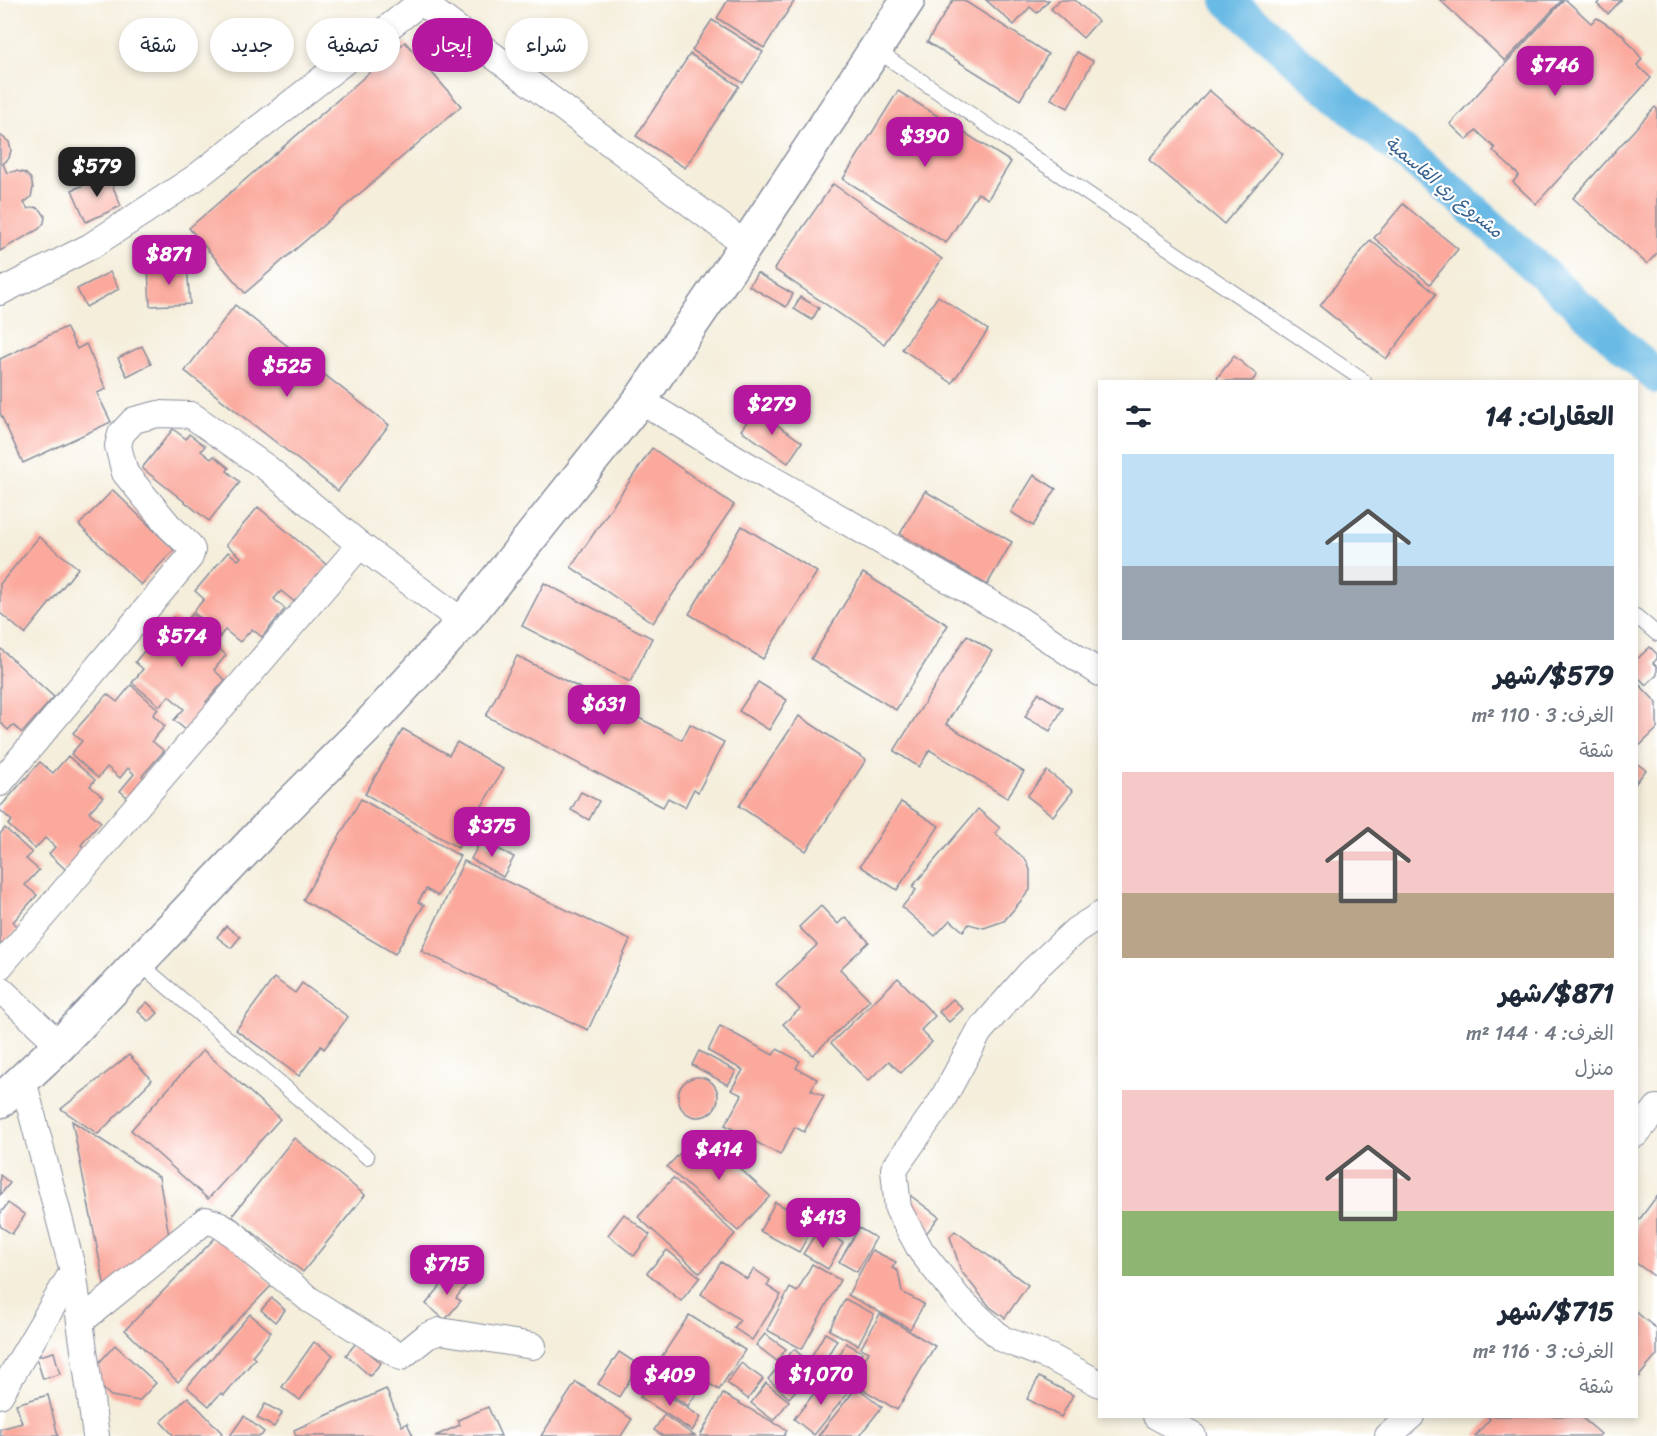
<!DOCTYPE html>
<html lang="ar">
<head>
<meta charset="utf-8">
<style>
  :root { --surface:#fff; --page:#f6f6f7; --text:#1f2937; --muted:#747a83; --accent:#b5179e }
  body { margin:0; font-family:Sriracha,"Playpen Sans Arabic",sans-serif; background:var(--page); color:var(--text); direction:rtl; height:100vh; display:flex; flex-direction:column; font-size:22px; white-space:nowrap }
  * { box-sizing:border-box; margin:0 }
  p { font-size:20px; color:var(--muted) }
  .icon { flex:none; width:33px; height:33px; fill:none; stroke:currentColor; stroke-width:2; stroke-linecap:round; stroke-linejoin:round }
  .map { position:relative; flex:1; overflow:hidden; direction:ltr }
  .details { position:absolute; left:1098px; top:380px; width:540px; height:1038px; display:flex; flex-direction:column; background:var(--surface); border-radius:0px; box-shadow:0 3px 9px #0003; direction:rtl }
  .details>* { flex:none }
  .banner { position:absolute; left:18px; top:18px; width:570px; height:54px; direction:rtl; display:flex; gap:12px }
  .price { position:absolute; translate:-50% -51px; padding:0 14px; border-radius:12px; background:var(--accent); color:#fff; font-size:20px; line-height:39px; filter:drop-shadow(0 2px 3px #0008) }
  .price::after { content:''; position:absolute; left:50%; top:36px; width:18px; height:14px; margin-left:-9px; background:inherit; clip-path:polygon(0 0,100% 0,50% 100%) }
  .price.active { background:#222; color:#fff }
  ul { padding:0; list-style:none }
  li { display:grid; align-content:center; gap:12px; height:318px; padding:0 24px }
  li span { display:grid; place-items:center; height:186px; border-radius:0px; color:#555 }
  li>.icon { margin-inline-start:auto }
  span .icon { width:108px; height:108px; fill:#fffc; stroke-width:1 }
  li b { font-size:26px }
  h2 { display:flex; justify-content:space-between; align-items:center; height:72px; padding:0 24px; font-size:26px }
  .tag { padding:0 21px; border-radius:27px; background:var(--surface); box-shadow:0 3px 9px #0003; font-size:21px; line-height:54px }
  .tag.active { background:var(--accent); color:#fff }
  .map>svg:first-child { display:block }
  .lines { fill:none; stroke-linecap:round; stroke-linejoin:round }
  .canal { stroke:#69bae5; stroke-width:34 }
  .building { fill:#fba99c }
  .service-casing { stroke:#888e9c; stroke-width:16 }
  .minor-casing { stroke:#888e9c; stroke-width:28 }
  .primary-casing { stroke:#888e9c; stroke-width:36 }
  .service { stroke:#fff; stroke-width:14 }
  .minor { stroke:#fff; stroke-width:26 }
  .primary { stroke:#fff; stroke-width:33 }
  .labels { text-anchor:middle; stroke-width:4.5; stroke-linejoin:round; paint-order:stroke }
  .water-label { font-size:18px; font-style:italic; fill:#36608d; stroke:#fff }
</style>
</head>
<body>
<div class="map">
<svg width="1657" height="1436" viewBox="0 0 1657 1436">
  <rect width="100%" height="100%" fill="#fff"/>
  <filter id="ink" filterUnits="userSpaceOnUse"><feTurbulence type="fractalNoise" baseFrequency=".0167" numOctaves="2"/><feDisplacementMap in="SourceGraphic" scale="12" xChannelSelector="R" yChannelSelector="G"/><feConvolveMatrix kernelMatrix="1 2 1 2 8 2 1 2 1" color-interpolation-filters="sRGB"/></filter>
  <filter id="wash" filterUnits="userSpaceOnUse"><feTurbulence type="fractalNoise" baseFrequency=".008" numOctaves="4" result="noise"/><feDisplacementMap in="SourceGraphic" scale="24" xChannelSelector="R" yChannelSelector="G"/><feGaussianBlur stdDeviation="1.35" result="paint"/><feColorMatrix in="noise" values="0 0 0 0 0 0 0 0 0 0 0 0 0 0 0 0 0 1.4 0 .05"/><feComposite in="paint" operator="in"/></filter>
  <g filter="url(#wash)">
    <rect width="100%" height="100%" fill="#f4eedb"/>
    <g class="lines">
      <path class="canal" d="M1228,0l143,126 89,72 197,179"/>
    </g>
    <g id="blocks">
      <g class="building">
        <path d="M728,0h67l-31,48 -47,-30z"/>
        <path d="M953,0h10l85,54 -28,46 -93,-58z"/>
        <path d="M986,0h63l-12,13 -7,-6 -16,18z"/>
        <path d="M1059,0h16l23,21 -15,17 -32,-29z"/>
        <path d="M1440,0h122l-57,61z"/>
        <path d="M1564,0h2l25,23 6,-5 25,16 20,25 -5,6 14,13 -115,126 -23,-22 6,-7 -26,-24 2,-3 -19,-18 -9,10 -17,-16z"/>
        <path d="M1601,0h20l-13,14 -11,-10z"/>
        <path d="M712,20l51,32 -20,31 -51,-33z"/>
        <path d="M405,42l56,64 -216,187 -56,-65z"/>
        <path d="M1077,52l16,9 -25,47 -17,-9z"/>
        <path d="M690,54l49,32 -54,82 -49,-32z"/>
        <path d="M1209,90l74,64 -59,70 -75,-64z"/>
        <path d="M898,91l113,71 -23,37 -10,-6 -32,50 -103,-64z"/>
        <path d="M1655,107l2,2v144l-10,11 -74,-66z"/>
        <path d="M0,135l9,7 2,8 -2,8 -6,6 4,9 9,-2 9,2 6,6 2,9 -2,9 -7,6 4,6 7,-2 6,3 4,6 -1,7 -5,6 -39,22z"/>
        <path d="M108,175l13,31 -35,16 -14,-32z"/>
        <path d="M833,184l109,75 -58,85 -110,-75z"/>
        <path d="M1403,204l55,45 -28,35 -56,-46z"/>
        <path d="M1370,240l66,54 -50,65 -66,-53z"/>
        <path d="M187,266l3,38 -40,2 -2,-37z"/>
        <path d="M110,272l9,17 -33,18 -9,-18z"/>
        <path d="M757,273l36,21 -7,13 -37,-21z"/>
        <path d="M938,296l50,34 -36,53 -50,-34z"/>
        <path d="M800,297l19,11 -7,12 -18,-11z"/>
        <path d="M235,305l154,120 -51,66 -153,-120z"/>
        <path d="M66,327l11,22 9,-5 20,45 -9,4 14,29 -88,41 -23,-50v-54z"/>
        <path d="M142,346l9,18 -24,12 -9,-18z"/>
        <path d="M1234,356l23,19 -5,6h-32l-3,-3z"/>
        <path d="M755,410l47,32 -14,21 -47,-33z"/>
        <path d="M173,429l13,10 3,-5 16,12 -4,5 10,8 3,-3 15,12 -2,3 13,11 -31,39 -67,-53z"/>
        <path d="M652,448l82,57 -81,118 -82,-56z"/>
        <path d="M1034,475l22,14 -23,37 -22,-14z"/>
        <path d="M113,490l61,60 -33,35 -62,-60z"/>
        <path d="M925,491l87,51 -25,43 -87,-51z"/>
        <path d="M258,507l70,59 -32,37 -15,-12 -7,8 11,10 -23,28 -10,-8 -12,13 -15,-12 -5,6 -27,-24 11,-13 -9,-8 33,-39 10,8 3,-3 -15,-12z"/>
        <path d="M742,526l75,46 -54,87 -74,-45z"/>
        <path d="M39,537l39,31 -53,66 -25,-21v-29z"/>
        <path d="M863,573l85,52 -52,85 -85,-51z"/>
        <path d="M544,583l108,55 -22,44 -108,-56z"/>
        <path d="M192,614l28,23 -6,7 12,11 -12,15 11,10 -19,22 4,3 -22,27 -14,-12 10,-11 -15,-13 -9,10 -28,-23 11,-14 -8,-7 38,-45 10,8z"/>
        <path d="M967,635l25,16 -46,73 78,48 -17,26 -77,-48 -11,17 -25,-16z"/>
        <path d="M1650,647l7,7v5l-4,4 4,4v8l-11,10 -10,-10v-15z"/>
        <path d="M0,648l54,49 -32,36 -9,-8 -5,5 -8,-8z"/>
        <path d="M517,656l165,84 8,-16 34,18 -26,50 -4,-3 -9,18 -17,-9 -5,9 -177,-91z"/>
        <path d="M1636,681l21,22v26l-21,20z"/>
        <path d="M758,682l29,18 -18,30 -30,-19z"/>
        <path d="M131,685l27,24 -5,6 12,11 -13,15 12,10 -22,25 6,6 -16,19 -12,-10 14,-17 -6,-6 -8,10 -13,-11 -9,11 -27,-24 11,-13 -9,-8 34,-39 10,8z"/>
        <path d="M1038,693l25,15 -13,23 -25,-14z"/>
        <path d="M799,716l67,44 -60,91 -67,-45z"/>
        <path d="M403,729l46,26 8,-13 46,27 -45,79 -93,-54z"/>
        <path d="M68,756l27,24 -5,6 13,11 -14,15 12,10 -20,23 4,4 -19,21 -17,-16 6,-7 -10,-9 -10,11 -27,-24 4,-4 -12,-11v-3l40,-45 13,11z"/>
        <path d="M1636,763l10,7 -10,13z"/>
        <path d="M1047,771l26,20 -20,25 -26,-20z"/>
        <path d="M581,792l18,9 -10,19 -18,-10z"/>
        <path d="M361,799l99,57 -22,40 -12,-7 -8,13 6,3 -29,49 -92,-54z"/>
        <path d="M901,802l38,24 -42,64 -37,-24z"/>
        <path d="M978,809l22,19 -5,5 31,27 4,10v20l-26,31 -20,7 -15,-4 -6,7 -13,-11 -15,16 -33,-29 14,-17 -4,-3z"/>
        <path d="M5,828l27,25 -6,6 13,11 -14,15 12,10 -24,27 6,6 -19,21v-115z"/>
        <path d="M481,840l33,17 -11,20 -32,-18z"/>
        <path d="M464,861l166,79 -42,90 -167,-79z"/>
        <path d="M821,906l17,18 7,-7 24,25 -29,27 30,31 -57,55 -30,-31 17,-15 -24,-25 41,-39 -18,-18z"/>
        <path d="M226,926l14,11 -9,11 -14,-11z"/>
        <path d="M274,978l21,15 7,-10 46,34 -24,32 -3,-3 -22,30 -63,-46z"/>
        <path d="M898,978l37,38 -14,14 11,12 -31,31 -12,-12 -21,20 -37,-38z"/>
        <path d="M953,999l10,10 -14,13 -10,-10z"/>
        <path d="M147,1002l11,11 -9,9 -11,-11z"/>
        <path d="M720,1026l53,29 4,-6 23,12 -4,7 21,11 -6,11 13,6 -20,36 -9,-5 -15,28 -55,-30 17,-30 -11,-5 12,-20 -35,-19z"/>
        <path d="M203,1050l77,69 -72,80 -77,-69z"/>
        <path d="M699,1051l37,20 -8,14 -36,-20z"/>
        <path d="M129,1055l23,25 -54,54 -37,-25z"/>
        <circle cx="698" cy="1097" r="20"/>
        <path d="M72,1121l87,56 10,59 -63,57z"/>
        <path d="M700,1132l70,64 -32,35 -71,-64z"/>
        <path d="M294,1138l71,57 -62,77 -71,-56z"/>
        <path d="M0,1175l10,8 -10,12z"/>
        <path d="M673,1178l62,56 -35,39 -62,-56z"/>
        <path d="M911,1196l28,21 -14,18 -19,-32z"/>
        <path d="M1657,1196v82l-21,-15v-39z"/>
        <path d="M775,1202l40,22 -16,28 -39,-21z"/>
        <path d="M8,1203l17,12 -13,19 -12,-8v-12z"/>
        <path d="M624,1214l26,21 -16,21 -26,-21z"/>
        <path d="M819,1228l24,15 -15,26 -25,-15z"/>
        <path d="M859,1228l17,10 -19,34 -18,-10z"/>
        <path d="M955,1231l73,54 -23,33 -15,-11 -29,-36 -11,-34z"/>
        <path d="M219,1234l53,51 -94,97 -53,-52z"/>
        <path d="M667,1250l33,27 -19,24 -34,-28z"/>
        <path d="M872,1250l24,12 -4,6 6,3 4,21 22,12 -14,25 -62,-34z"/>
        <path d="M721,1262l26,17 7,-10 16,11 -3,6 14,9 -29,45 -18,-12 6,-8 -39,-26z"/>
        <path d="M812,1264l28,16 -38,69 -35,-19 23,-42 7,4z"/>
        <path d="M452,1272l15,12 -11,14 5,3 -16,19 -19,-16z"/>
        <path d="M272,1298l13,12 -10,12 -14,-12z"/>
        <path d="M845,1299l29,15 -16,31 -29,-15z"/>
        <path d="M1636,1312l21,17v26l-21,25z"/>
        <path d="M250,1314l21,18 -19,24 3,3 -31,36 -3,-2 -12,13 -22,-19z"/>
        <path d="M880,1314l55,32 -38,64 -46,-28 18,-30 -8,-4z"/>
        <path d="M689,1315l56,35 -26,40 -14,-9 -17,25 -41,-27z"/>
        <path d="M825,1333l12,7 -14,24 -12,-7z"/>
        <path d="M765,1334l21,15 -9,12 -21,-16z"/>
        <path d="M314,1342l19,13 -33,45 -18,-13z"/>
        <path d="M357,1342l24,21 -11,13 -24,-21z"/>
        <path d="M846,1343l16,9 -16,29 -16,-9z"/>
        <path d="M115,1345l41,38 -17,18 -28,-5 -23,-21z"/>
        <path d="M794,1349l22,19 -27,30 -21,-19z"/>
        <path d="M54,1352l6,22 -17,5 -7,-22z"/>
        <path d="M619,1352l20,13 -20,32 -21,-13z"/>
        <path d="M741,1363l22,16 -15,20 -21,-16z"/>
        <path d="M827,1377l20,17 -33,41 -20,-16z"/>
        <path d="M1039,1377l34,18 -12,22 -34,-18z"/>
        <path d="M576,1382l56,37 -11,17h-80z"/>
        <path d="M649,1383l52,34 -9,14 -52,-34z"/>
        <path d="M766,1383l23,18 -15,20 -23,-18z"/>
        <path d="M857,1387l25,20 -23,29h-41z"/>
        <path d="M386,1389l16,37 5,-3 6,13h-117l-2,-6z"/>
        <path d="M723,1394l64,36 -3,6h-84z"/>
        <path d="M48,1395l10,41h-58v-7l22,-6 -6,-19z"/>
        <path d="M188,1397l34,36 -3,3h-45l-13,-14z"/>
        <path d="M265,1404l17,9 -8,14 -17,-9z"/>
        <path d="M488,1407l13,29h-66l25,-11 -2,-5z"/>
        <path d="M664,1415l31,21h-32l-9,-6z"/>
        <path d="M244,1416l20,16 -3,4h-31z"/>
        <path d="M1487,1416h93l21,18 -2,2h-124l15,-17z"/>
      </g>
    </g>
  </g>
  <g filter="url(#ink)">
    <use href="#blocks" fill-opacity="0" stroke="#888e9c" stroke-width="1.5"/>
    <g class="lines">
      <g class="service-casing">
        <g id="service">
          <path d="M876,50l488,331"/>
          <path d="M1636,616l21,18"/>
          <path d="M138,962l229,195"/>
        </g>
      </g>
      <g class="minor-casing">
        <g id="minor">
          <path d="M419,0l327,245"/>
          <path d="M0,292l91,-46 104,-68 226,-176"/>
          <path d="M640,400l107,65 271,154 82,54"/>
          <path d="M0,783l190,-226 2,-7 -3,-5 -20,-19 -44,-53 -7,-27 3,-12 13,-14 24,-6 33,1 76,53 93,77 103,77"/>
          <path d="M1100,915l-24,15 -46,43 -51,59 -38,70 -47,67 4,40 23,42 37,47 44,41 50,19 48,26"/>
          <path d="M0,966l360,-421"/>
          <path d="M0,989l60,56"/>
          <path d="M23,1080l50,191 23,165"/>
          <path d="M1636,1134l21,-26"/>
          <path d="M80,1322l126,-102 12,4 17,11 20,20 55,45 91,57 26,-21 13,-5 93,15"/>
          <path d="M0,1395l73,-124"/>
          <path d="M1156,1416l37,20"/>
          <path d="M1388,1436l23,-20"/>
        </g>
      </g>
      <g class="primary-casing">
        <path id="primary" d="M0,1101l60,-56 211,-222 94,-94 98,-107 177,-222 106,-155 162,-245"/>
      </g>
      <use href="#service" class="service"/>
      <use href="#minor" class="minor"/>
      <use href="#primary" class="primary"/>
    </g>
  </g>
  <g class="labels">
    <g class="water-label">
      <text transform="translate(1444 187) rotate(40)" y="6">مشروع ري القاسمية</text>
    </g>
  </g>
</svg>
<b class="price" style="left:1555px;top:97px">$746</b>
<b class="price" style="left:925px;top:168px">$390</b>
<b class="price active" style="left:97px;top:198px">$579</b>
<b class="price" style="left:169px;top:286px">$871</b>
<b class="price" style="left:287px;top:398px">$525</b>
<b class="price" style="left:772px;top:436px">$279</b>
<b class="price" style="left:182px;top:668px">$574</b>
<b class="price" style="left:604px;top:736px">$631</b>
<b class="price" style="left:492px;top:858px">$375</b>
<b class="price" style="left:719px;top:1181px">$414</b>
<b class="price" style="left:823px;top:1249px">$413</b>
<b class="price" style="left:447px;top:1296px">$715</b>
<b class="price" style="left:821px;top:1406px">$1,070</b>
<b class="price" style="left:670px;top:1407px">$409</b>
<div class="banner">
<a class="tag">شراء</a>
<a class="tag active">إيجار</a>
<a class="tag">تصفية</a>
<a class="tag">جديد</a>
<a class="tag">شقة</a>
</div>
<section class="details">
<h2>العقارات: 14<svg class="icon" aria-label="filters" viewBox="0 0 24 24"><path d="M4 7h16M4 17h16"/><circle cx="9" cy="7" r="2"/><circle cx="15" cy="17" r="2"/></svg></h2>
<ul>
<li><span style="background:linear-gradient(#bfe0f5 60%,#9aa5b1 0)"><svg class="icon" aria-label="home" viewBox="0 0 24 24"><path d="M3 11l9-7 9 7M6 9v11h12V9"/></svg></span><div><b>$579/شهر</b><p>الغرف: 3 · 110 m²</p><p>شقة</p></div></li>
<li><span style="background:linear-gradient(#f6c9c9 65%,#b9a48a 0)"><svg class="icon" aria-label="home" viewBox="0 0 24 24"><path d="M3 11l9-7 9 7M6 9v11h12V9"/></svg></span><div><b>$871/شهر</b><p>الغرف: 4 · 144 m²</p><p>منزل</p></div></li>
<li><span style="background:linear-gradient(#f6c9c9 65%,#8fb573 0)"><svg class="icon" aria-label="home" viewBox="0 0 24 24"><path d="M3 11l9-7 9 7M6 9v11h12V9"/></svg></span><div><b>$715/شهر</b><p>الغرف: 3 · 116 m²</p><p>شقة</p></div></li>
</ul>
</section>
</div>
</body>
</html>
